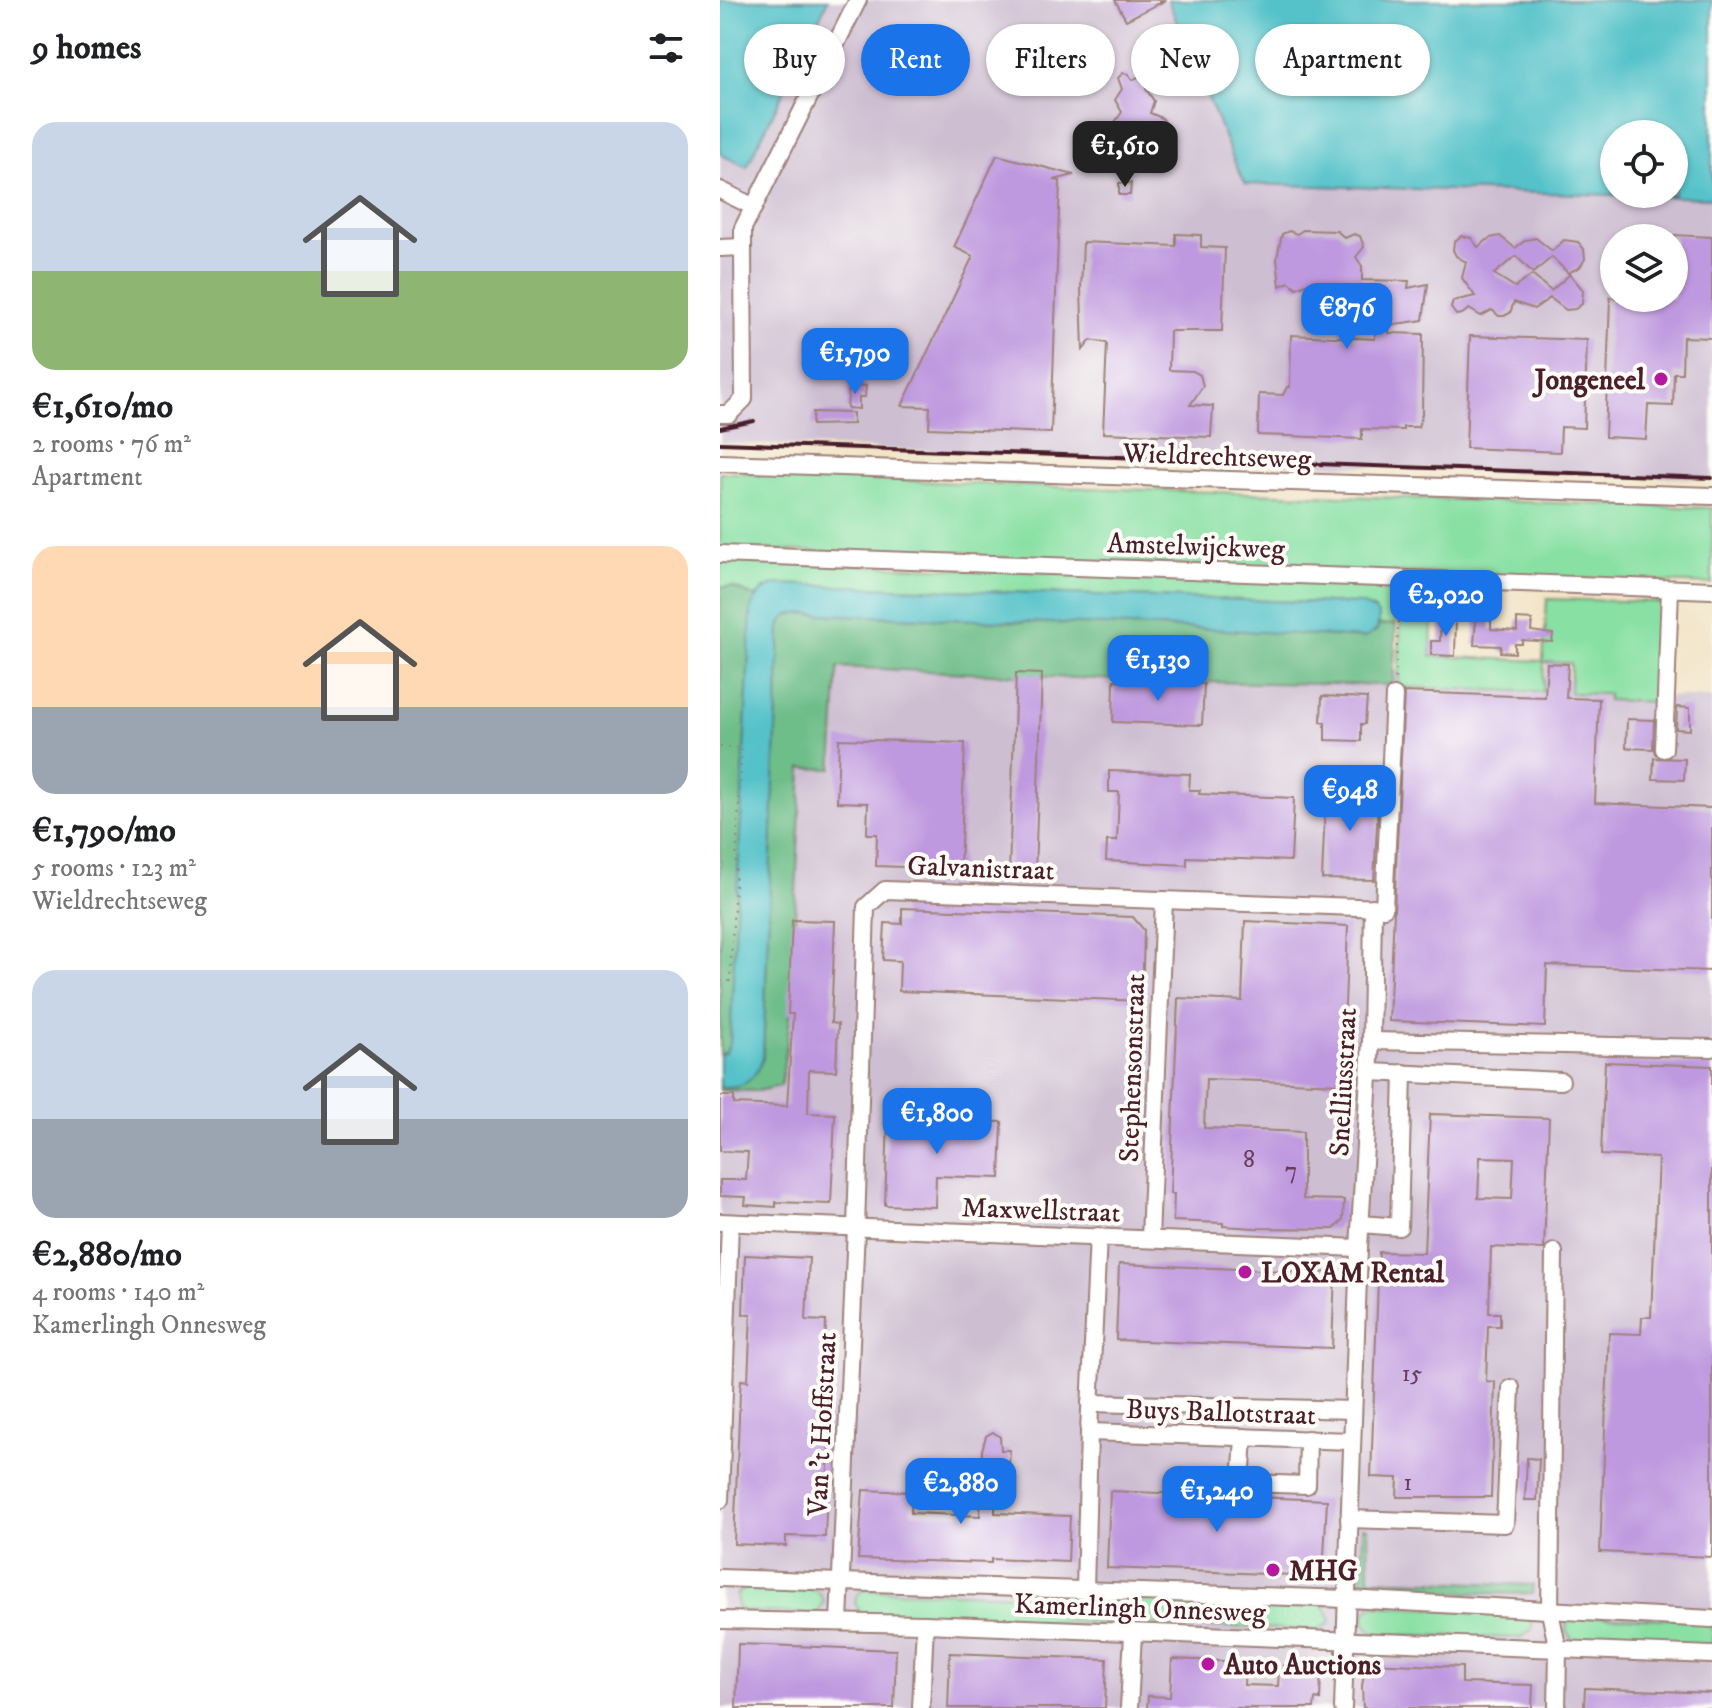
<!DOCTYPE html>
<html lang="en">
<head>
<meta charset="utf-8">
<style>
  :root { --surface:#fff; --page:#f2f2f2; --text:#202124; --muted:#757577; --accent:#1a73e8 }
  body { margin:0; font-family:"IM FELL DW Pica",serif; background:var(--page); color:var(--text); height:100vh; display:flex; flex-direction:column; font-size:30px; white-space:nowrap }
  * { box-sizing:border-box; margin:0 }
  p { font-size:26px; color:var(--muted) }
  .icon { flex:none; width:44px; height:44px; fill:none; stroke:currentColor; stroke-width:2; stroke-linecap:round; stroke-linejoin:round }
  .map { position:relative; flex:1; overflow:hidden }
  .panel { display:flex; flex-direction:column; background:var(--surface); width:720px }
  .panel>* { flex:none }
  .hud { position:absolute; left:24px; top:24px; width:760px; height:72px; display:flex; gap:16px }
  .tools { position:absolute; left:880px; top:120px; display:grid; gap:16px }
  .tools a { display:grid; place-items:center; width:88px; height:88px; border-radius:50%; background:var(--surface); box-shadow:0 2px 6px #0004; font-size:40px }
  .price { position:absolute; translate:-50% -68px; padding:0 18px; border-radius:16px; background:var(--accent); color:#fff; font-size:26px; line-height:52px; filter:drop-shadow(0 2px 4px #0008) }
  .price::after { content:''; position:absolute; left:50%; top:48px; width:24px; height:18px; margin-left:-12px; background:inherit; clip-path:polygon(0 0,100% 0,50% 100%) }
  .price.selected { background:#222; color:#fff }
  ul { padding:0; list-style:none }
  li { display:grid; align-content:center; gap:16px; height:424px; padding:0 32px }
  li span { display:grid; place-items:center; height:248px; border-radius:24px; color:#555 }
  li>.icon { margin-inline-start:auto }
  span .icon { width:144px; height:144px; fill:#fffc; stroke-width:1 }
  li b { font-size:34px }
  h2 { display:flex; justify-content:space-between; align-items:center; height:96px; padding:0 32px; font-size:34px }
  .pill { padding:0 28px; border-radius:36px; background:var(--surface); box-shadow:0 2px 6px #0004; font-size:28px; line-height:72px }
  .pill.selected { background:var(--accent); color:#fff }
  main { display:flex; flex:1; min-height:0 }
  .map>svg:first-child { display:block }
  .industrial { fill:#cebed2; fill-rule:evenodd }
  .green { fill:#88e0a3; stroke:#698067; stroke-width:2 }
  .forest { fill:#6ebe89; stroke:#5c6e5a; stroke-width:2 }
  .water { fill:#54c2c9; stroke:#4f707a; stroke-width:2; fill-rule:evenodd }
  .building { fill:#bf99df; fill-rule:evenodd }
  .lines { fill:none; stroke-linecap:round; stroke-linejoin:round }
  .minor-casing { stroke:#9e827a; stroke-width:20 }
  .path { stroke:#9e827a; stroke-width:2; stroke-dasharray:2 6; stroke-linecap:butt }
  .minor { stroke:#fff; stroke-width:16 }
  .rail { stroke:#4a1f2b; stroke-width:4 }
  .poi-dot { fill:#b5179e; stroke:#fdfcf7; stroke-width:3 }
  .labels { text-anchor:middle; stroke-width:8; stroke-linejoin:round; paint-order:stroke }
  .number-label { font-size:24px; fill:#673e58 }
  .poi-label { font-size:28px; font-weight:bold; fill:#4a1f2b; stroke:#fdfcf7; text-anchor:start }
  .street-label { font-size:28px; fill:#4a1f2b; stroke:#fdfcf7 }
</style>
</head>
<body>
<main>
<section class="panel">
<h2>9 homes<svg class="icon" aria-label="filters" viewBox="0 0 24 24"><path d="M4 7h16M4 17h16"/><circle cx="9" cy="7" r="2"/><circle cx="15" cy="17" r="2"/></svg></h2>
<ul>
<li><span style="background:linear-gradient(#c9d6e8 60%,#8fb573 0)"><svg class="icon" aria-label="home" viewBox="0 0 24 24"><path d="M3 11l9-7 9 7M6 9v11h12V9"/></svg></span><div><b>€1,610/mo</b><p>2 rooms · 76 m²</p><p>Apartment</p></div></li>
<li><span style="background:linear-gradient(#ffd9b3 65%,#9aa5b1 0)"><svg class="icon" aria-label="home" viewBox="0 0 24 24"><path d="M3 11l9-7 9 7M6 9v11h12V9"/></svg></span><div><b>€1,790/mo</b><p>5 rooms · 123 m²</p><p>Wieldrechtseweg</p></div></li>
<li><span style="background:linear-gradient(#c9d6e8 60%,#9aa5b1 0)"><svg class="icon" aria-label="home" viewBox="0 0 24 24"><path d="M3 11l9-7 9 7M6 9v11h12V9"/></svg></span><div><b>€2,880/mo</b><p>4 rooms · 140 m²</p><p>Kamerlingh Onnesweg</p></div></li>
</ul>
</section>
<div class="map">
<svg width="992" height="1708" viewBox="0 0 992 1708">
  <rect width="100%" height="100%" fill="#fdfcf7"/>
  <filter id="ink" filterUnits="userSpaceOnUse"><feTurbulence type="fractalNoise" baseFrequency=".0125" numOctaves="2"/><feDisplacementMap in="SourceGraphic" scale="16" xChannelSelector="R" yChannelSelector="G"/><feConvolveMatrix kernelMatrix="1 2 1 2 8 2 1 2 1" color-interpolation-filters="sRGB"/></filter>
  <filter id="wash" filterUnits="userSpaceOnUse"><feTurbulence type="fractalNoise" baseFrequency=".006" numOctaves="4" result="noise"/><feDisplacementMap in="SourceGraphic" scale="32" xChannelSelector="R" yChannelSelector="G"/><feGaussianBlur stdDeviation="1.8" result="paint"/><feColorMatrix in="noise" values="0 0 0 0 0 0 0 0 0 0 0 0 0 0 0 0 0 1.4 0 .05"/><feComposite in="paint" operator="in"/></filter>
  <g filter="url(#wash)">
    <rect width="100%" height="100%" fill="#f2e4c8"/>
    <g class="industrial">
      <path d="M109,0h339l79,184 465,14v281l-992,-36v-289l27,12zM894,238h60v60h-60z"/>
      <path d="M78,651l807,29 -1,14 108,4v1010h-992v-624h52z"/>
    </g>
    <g class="green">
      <path d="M0,472l306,14 686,22v76l-992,-36z"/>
      <path d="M0,560l678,25 -2,39 -17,1v-9l-18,-12 -584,-20 -13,5 -8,8 -24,-10h-12z"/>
      <path d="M682,585h31l-2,71 112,5 4,-62 112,3 5,9 -1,51 -10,1v22h7l-1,17 -51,-2v-6l-38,-1 1,-30 -27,-1 -1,30 -145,-5z"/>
      <path d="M27,1588l68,2 7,6 2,6 -7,12 -75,-3 -5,-4v-14z"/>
      <path d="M142,1590l457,14 6,3 6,13 -3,4 -10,6 -456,-15 -7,-12 1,-6z"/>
      <path d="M652,1606l153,7 7,7v9l-11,9 -146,-4c-11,-8 -16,-19 -3,-28z"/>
      <path d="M852,1616l140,4v26l-135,-3c-11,-9 -15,-16 -5,-27z"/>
    </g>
    <g class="forest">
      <path d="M0,587h12l24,10 -5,11 -21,435 -4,9 -6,3z"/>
      <path d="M70,613l420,16 155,8 12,-7 2,-5 17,-1 -3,61 -251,-4 -304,-14 -6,102 -30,-1 -12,250 -9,68 -24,5 -37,-1v-3h17l26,-29 17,-430 1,-8z"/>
      <path d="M643,1527l5,1 1,51 164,6 -1,9 -171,-3z"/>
    </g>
    <g class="water">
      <path d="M0,0h108l-81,167 -27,-13z"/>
      <path d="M448,0h544v198l-466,-14 -9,-16zM954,134v60h-60v-60z"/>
      <path d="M57,584l584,20 14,6 4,6 -2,14 -12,8 -155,-9 -389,-15c-16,0 -38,-6 -41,14l-17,430c-9,23 -18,30 -43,29v-32l6,-3 4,-9 21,-435c6,-14 12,-19 26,-24z"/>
    </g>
    <g id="blocks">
      <g class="building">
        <path d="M395,0h51l-40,20z"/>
        <path d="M403,73l5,1 5,6 10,-6 6,2 2,5 -5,8 8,12 -4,12 12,5 5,7 -1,10 -9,11 7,10v7l-8,8 -11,-3 -7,-14 -17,9 -6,-2 -5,-6 1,-8 9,-10 -7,-12 9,-13 -7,-12 7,-11 -4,-11z"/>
        <path d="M277,155l77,20 -20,5 6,1 -9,252 -122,-5 1,-21 -28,-1 71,-150 -19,-9z"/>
        <path d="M399,183h12l-1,12h-11z"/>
        <path d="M583,230l34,1 8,7 9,-4 6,2 4,11 -8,10 6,9v14l47,1 -1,7 20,-4 -5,36 -34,5v8l34,1 -1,80 -4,13h-15v3l-41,-1v10l-104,-4 1,-41 24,1 4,-8h3l1,-52 84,4 2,-53 -16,10 -12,-3 -7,3 -5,-2 -4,-8 -12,2 -10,-6 -14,6 -8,-6 -9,4 -3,-28 5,-24 7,-3 8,3z"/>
        <path d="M456,234l25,1v12l24,1 -3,83h-52l-1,39 24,1 7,4 3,11 -13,19 23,1 -2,31 -108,-4 4,-90 -16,-3 -8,10 -2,-61 2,-47 93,4z"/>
        <path d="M954,235l38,2v101l-29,-1 -1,36h-8l-1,33 -25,-1 -2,34 -41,-2 5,-139h64z"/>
        <path d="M741,236l10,2 7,9 12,-9 10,-2 15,12 11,-8 10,-2 16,13 12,-11 14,2 6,7 1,10 -5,8 -12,6 -16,-16 -19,16 -17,-17 -22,18 21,13 17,-12 19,16 19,-17 13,16 -1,14 -7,5 -9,1 -16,-12 -16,11 -20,-7 -4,11 -6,3h-5l-7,-6 -11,6 -12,-7 -7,5 -6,1 -5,-7 2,-7 22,-5 -13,-18 4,-16 -10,-6 -3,-6 1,-8z"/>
        <path d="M750,336l117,4 -3,88 -23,-1 -1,25 -94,-4z"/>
        <path d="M129,385l17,1 -1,11h-6v12l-12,-1z"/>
        <path d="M93,412l40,1v11l-41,1z"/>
        <path d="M721,616l15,1 -1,39 -24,-1v-14h9z"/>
        <path d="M756,618l15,1v10l26,2v-12l15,1 -1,11 22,3 -1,8 -30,-2v4h-7v9l-15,-1 1,-6 -27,-1z"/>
        <path d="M827,663l21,1 -2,34 33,1 -4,104 117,5v163l-165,-6 -2,62 -156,-6 15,-329 141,5z"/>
        <path d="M296,673l26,1 -7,200 -26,-1z"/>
        <path d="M394,680l90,4 -2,41 -89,-3z"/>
        <path d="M602,696l45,2 -2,26h-4v17l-36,-1v-17l-4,-1z"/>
        <path d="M957,707l13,1v22l-14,-1z"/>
        <path d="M907,719l27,1 -1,29 -27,-1z"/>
        <path d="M119,739l126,4 -5,126 -84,-3 1,-32h-10l1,-31 -31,-1z"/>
        <path d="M934,758l31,1 -1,21 -31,-1z"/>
        <path d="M389,771l81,3 -1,16h11l-1,4 95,4 -3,63 -104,-4v8l-81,-4 1,-20h10l2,-49h-10z"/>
        <path d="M606,785l53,2 -5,93 -52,-1z"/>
        <path d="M182,908l231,9 11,13 -2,71 -243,-10 1,-30 -17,-1 2,-37 17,1z"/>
        <path d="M72,920l43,1 -4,102 7,1 -2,47 -27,-1 -1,43 27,1 -4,90 -55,-2v5l-31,-2 1,-8 -26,-1v-16h26l2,-28 -28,-1v-55h14v8l53,2 6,-92h-5z"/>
        <path d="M525,921l103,5 -6,158 -136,-5 -2,49 99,4v67l41,1 -1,20 -9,9 -79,-1 -32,-2v-3l-50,-2 1,-27h-4l8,-196 64,3z"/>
        <path d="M885,1062l107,4v491l-112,-5 9,-219 32,1 1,-17h9l7,-159 -57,-3z"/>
        <path d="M710,1114l119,4 -5,131 -53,-2 -2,66h11v13h-12l-2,55 9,1 -4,115h-94l1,-19 -27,-1 8,-225 45,1zM760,1157l34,1 -2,41 -34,-1z"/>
        <path d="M168,1118l114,4 -2,56 -64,-2 -1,31 -50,-2z"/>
        <path d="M25,1255l64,3 -3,62 20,1 -3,74 8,1 -6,141 -39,-1v10l-52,-2 6,-152 1,-12 7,1 1,-23 2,-44h-8z"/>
        <path d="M399,1264l216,9 -3,75 -216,-8z"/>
        <path d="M273,1432l7,5 1,13h9l-2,31h-12l-1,32 75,3 -2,46 -77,-3v4l-133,-4 5,-69 49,2 -1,21 69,3 2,-66 4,-14z"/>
        <path d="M807,1458l12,1 -2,41h-12z"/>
        <path d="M390,1491l217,9 -4,76 -216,-8z"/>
        <path d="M18,1644l158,6 -2,58h-158z"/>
        <path d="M230,1653l157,6 -2,49h-157z"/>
        <path d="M452,1659l73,3 -1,23 34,1 1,-16h5v-5h9l6,-3 17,4v5h5l-1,29 -5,-1 -1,9h-167l1,-12 22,1z"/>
        <path d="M649,1663l93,4v16l71,2 -1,23h-169l-1,-22 3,-19z"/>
        <path d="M865,1688l127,5v15h-128z"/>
      </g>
    </g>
  </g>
  <g filter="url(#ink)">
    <use href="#blocks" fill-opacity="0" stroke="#9e827a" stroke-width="2"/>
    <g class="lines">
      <g class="minor-casing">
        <g id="minor">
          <path d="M0,190l34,17"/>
          <path d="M23,247v-19l115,-228"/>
          <path d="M0,248l23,-1 1,152 -15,15h-9"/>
          <path d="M0,463l992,33"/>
          <path d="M0,554l992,36"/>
          <path d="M944,749l6,-160"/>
          <path d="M651,1041l341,7"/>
          <path d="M650,1072l191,9"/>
          <path d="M0,1222l639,26"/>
          <path d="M641,1224l38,3 4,-154"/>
          <path d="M430,1239l14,-339"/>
          <path d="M834,1252l-4,360 8,38 -1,58"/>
          <path d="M370,1403l263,7"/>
          <path d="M369,1432l263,9"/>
          <path d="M524,1437l-3,46 66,2 1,-46"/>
          <path d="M0,1500l10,-277"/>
          <path d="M629,1519l156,5 6,-136"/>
          <path d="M0,1578l628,21 364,20"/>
          <path d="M365,1591l4,-159 9,-196"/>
          <path d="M0,1620l205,4 787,31"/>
          <path d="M119,1622l17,-394 10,-321 19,-17 499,18 10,-212"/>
          <path d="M201,1708l4,-84"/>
          <path d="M409,1708l4,-74"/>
          <path d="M623,1708l16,-460 12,-207 2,-134"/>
        </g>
      </g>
      <g class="path">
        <path d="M675,679l5,-85"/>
        <path d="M0,747h22l-12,234h-10"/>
      </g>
      <use href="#minor" class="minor"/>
      <g class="rail">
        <path d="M0,428l34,-7"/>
        <path d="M0,443l992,35"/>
      </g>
    </g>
  </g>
  <g class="poi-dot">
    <circle cx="941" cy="379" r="8"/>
    <circle cx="525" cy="1272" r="8"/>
    <circle cx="553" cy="1570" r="8"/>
    <circle cx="488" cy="1664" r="8"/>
  </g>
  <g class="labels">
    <g class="number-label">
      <text x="529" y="1167">8</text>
      <text x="571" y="1178">7</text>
      <text x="692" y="1381">15</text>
      <text x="688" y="1490">1</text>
    </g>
    <g class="poi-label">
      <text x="925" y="389" text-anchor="end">Jongeneel</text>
      <text x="541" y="1282">LOXAM Rental</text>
      <text x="569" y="1580">MHG</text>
      <text x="504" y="1674">Auto Auctions</text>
    </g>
    <g class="street-label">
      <text transform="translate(497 455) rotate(2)" y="10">Wieldrechtseweg</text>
      <text transform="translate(476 545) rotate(2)" y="10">Amstelwijckweg</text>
      <text transform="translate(261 867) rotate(2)" y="10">Galvanistraat</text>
      <text transform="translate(411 1068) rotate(-88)" y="10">Stephensonstraat</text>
      <text transform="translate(622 1082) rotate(-87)" y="10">Snelliusstraat</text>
      <text transform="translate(321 1209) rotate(2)" y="10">Maxwellstraat</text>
      <text transform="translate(501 1411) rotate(2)" y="10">Buys Ballotstraat</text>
      <text transform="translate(101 1424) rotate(-87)" y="10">Van 't Hoffstraat</text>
      <text transform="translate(420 1607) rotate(2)" y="10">Kamerlingh Onnesweg</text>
    </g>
  </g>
</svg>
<div class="tools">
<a><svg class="icon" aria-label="locate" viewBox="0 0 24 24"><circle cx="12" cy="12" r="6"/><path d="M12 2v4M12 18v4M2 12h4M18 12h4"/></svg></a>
<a><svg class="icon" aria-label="layers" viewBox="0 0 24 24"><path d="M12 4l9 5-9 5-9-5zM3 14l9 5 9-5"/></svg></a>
</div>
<b class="price selected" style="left:405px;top:189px">€1,610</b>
<b class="price" style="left:627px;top:351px">€876</b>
<b class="price" style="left:135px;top:396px">€1,790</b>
<b class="price" style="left:726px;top:638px">€2,020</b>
<b class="price" style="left:438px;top:703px">€1,130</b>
<b class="price" style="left:630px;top:833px">€948</b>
<b class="price" style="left:217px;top:1156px">€1,800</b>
<b class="price" style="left:241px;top:1526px">€2,880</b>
<b class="price" style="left:497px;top:1534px">€1,240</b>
<div class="hud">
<a class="pill">Buy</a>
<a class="pill selected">Rent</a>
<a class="pill">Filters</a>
<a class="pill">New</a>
<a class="pill">Apartment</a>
</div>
</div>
</main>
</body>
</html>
